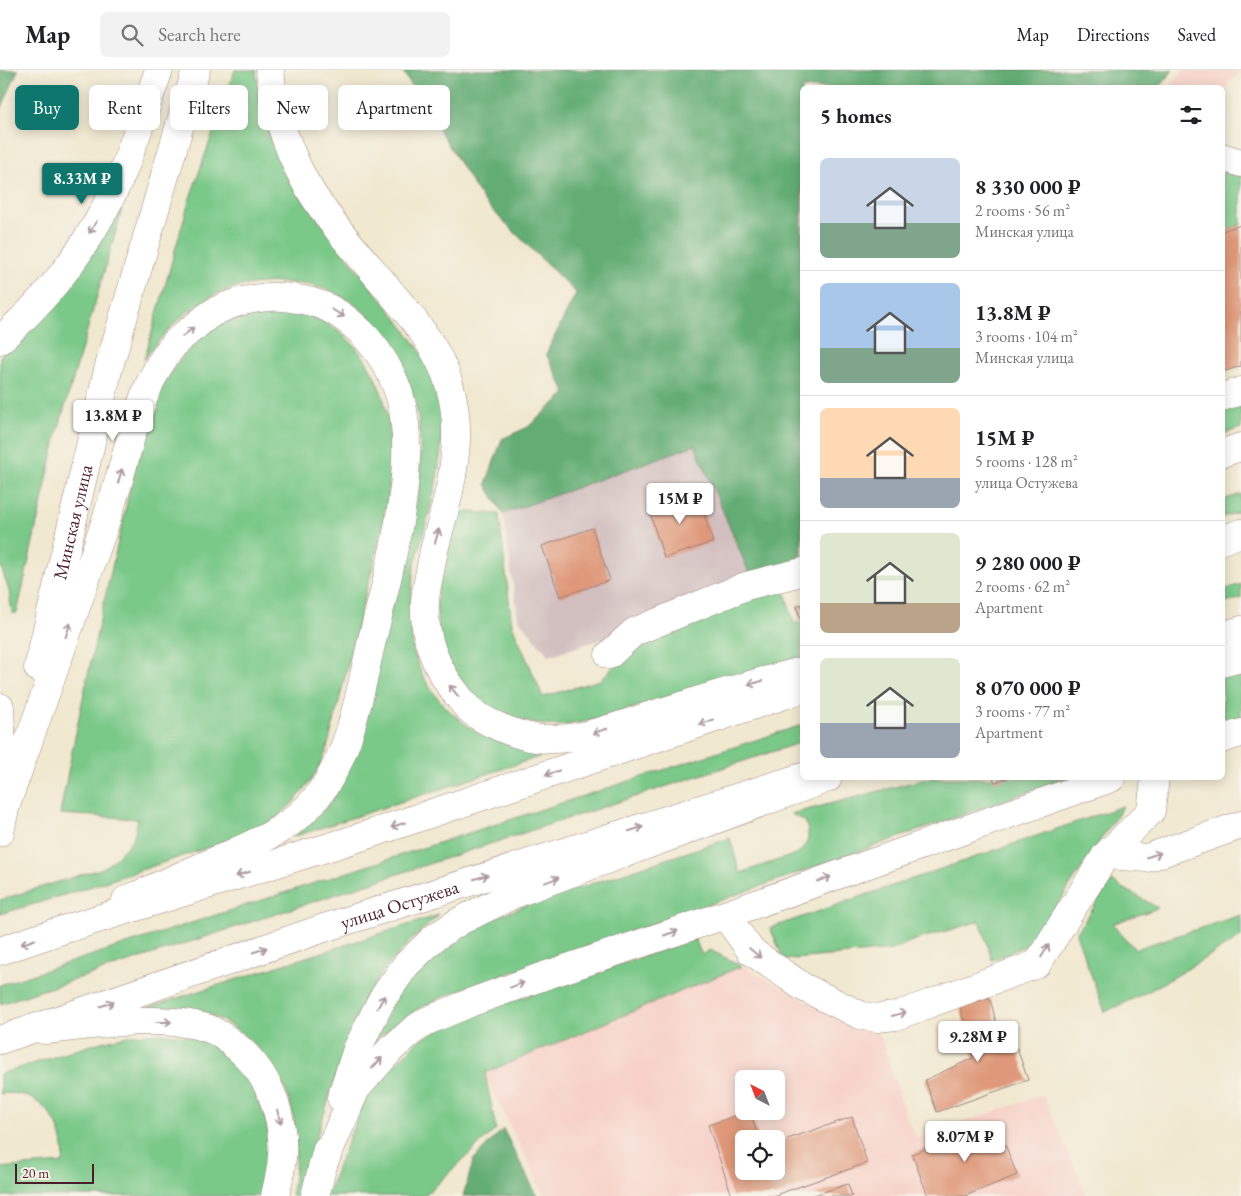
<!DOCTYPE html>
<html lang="en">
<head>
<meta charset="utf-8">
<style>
  :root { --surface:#fff; --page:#f2f2f2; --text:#202124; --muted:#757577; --line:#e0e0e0; --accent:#0f766e }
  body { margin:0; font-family:"EB Garamond",serif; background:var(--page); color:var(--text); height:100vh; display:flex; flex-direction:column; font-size:19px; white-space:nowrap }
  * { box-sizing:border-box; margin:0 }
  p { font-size:16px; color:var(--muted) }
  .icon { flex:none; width:28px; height:28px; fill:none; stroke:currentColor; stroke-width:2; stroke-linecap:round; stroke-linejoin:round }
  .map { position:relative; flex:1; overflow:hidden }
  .drawer { position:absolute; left:800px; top:15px; width:425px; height:695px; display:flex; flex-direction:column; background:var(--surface); border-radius:8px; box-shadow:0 2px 12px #0003 }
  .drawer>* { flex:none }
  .banner { position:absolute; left:15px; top:15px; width:475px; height:45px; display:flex; gap:10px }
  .needle { width:32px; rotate:318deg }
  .tools { position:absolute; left:735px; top:1000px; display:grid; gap:10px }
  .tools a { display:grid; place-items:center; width:50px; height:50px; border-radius:8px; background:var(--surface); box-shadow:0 2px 12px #0003; font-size:25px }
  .scale { position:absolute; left:15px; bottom:12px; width:79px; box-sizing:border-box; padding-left:5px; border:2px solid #4a1f2b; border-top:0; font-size:14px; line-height:18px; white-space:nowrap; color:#4a1f2b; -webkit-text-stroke:4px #f7f3e8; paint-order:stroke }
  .price { position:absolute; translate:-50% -42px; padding:0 11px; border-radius:5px; background:#fff; color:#222; font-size:16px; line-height:32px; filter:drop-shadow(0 1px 2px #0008) }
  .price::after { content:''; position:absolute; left:50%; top:30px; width:15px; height:11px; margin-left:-8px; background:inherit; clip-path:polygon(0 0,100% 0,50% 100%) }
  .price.on { background:var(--accent); color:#fff }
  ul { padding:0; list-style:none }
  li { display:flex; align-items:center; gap:15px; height:125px; padding:0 20px }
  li+li { border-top:1px solid var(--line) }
  li span { display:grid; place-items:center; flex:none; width:140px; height:100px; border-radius:8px; color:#555 }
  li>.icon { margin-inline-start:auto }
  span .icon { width:60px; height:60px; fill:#fffc; stroke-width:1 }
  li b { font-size:21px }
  h2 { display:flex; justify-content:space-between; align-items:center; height:60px; padding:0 20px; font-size:21px }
  .tag { padding:0 18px; border-radius:8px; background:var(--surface); box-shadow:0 2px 12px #0003; font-size:18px; line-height:45px }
  .tag.on { background:var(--accent); color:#fff }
  header { display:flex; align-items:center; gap:30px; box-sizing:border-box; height:70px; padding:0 25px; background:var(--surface); border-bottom:1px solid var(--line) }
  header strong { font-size:24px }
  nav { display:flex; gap:28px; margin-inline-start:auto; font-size:18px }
  .search { width:350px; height:45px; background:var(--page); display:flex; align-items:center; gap:12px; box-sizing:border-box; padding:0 18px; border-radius:8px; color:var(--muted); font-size:19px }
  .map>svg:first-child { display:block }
  .built { fill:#f7d1c8; fill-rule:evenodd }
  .industrial { fill:#d2bfc0 }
  .green { fill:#7ac989; stroke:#62745a }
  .forest { fill:#63ad75; stroke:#566650 }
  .building { fill:#df9879 }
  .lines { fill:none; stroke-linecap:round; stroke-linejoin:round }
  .minor-casing { stroke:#9e847e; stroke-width:29 }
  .major-casing { stroke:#9e847e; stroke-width:29 }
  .minor { stroke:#fff; stroke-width:28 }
  .major { stroke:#fff; stroke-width:28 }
  .oneway { stroke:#ae9aa0 }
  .labels { text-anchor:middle; stroke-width:4.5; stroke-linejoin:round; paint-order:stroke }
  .street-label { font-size:19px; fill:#4a1f2b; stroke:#f7f3e8 }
</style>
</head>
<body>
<header>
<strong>Map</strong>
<div class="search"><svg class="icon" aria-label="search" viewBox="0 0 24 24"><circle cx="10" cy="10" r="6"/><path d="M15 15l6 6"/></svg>Search here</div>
<nav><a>Map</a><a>Directions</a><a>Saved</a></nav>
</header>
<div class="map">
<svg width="1241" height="1126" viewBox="0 0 1241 1126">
  <rect width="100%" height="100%" fill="#f7f3e8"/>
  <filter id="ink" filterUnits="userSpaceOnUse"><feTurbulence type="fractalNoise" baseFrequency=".02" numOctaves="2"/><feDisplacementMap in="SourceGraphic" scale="10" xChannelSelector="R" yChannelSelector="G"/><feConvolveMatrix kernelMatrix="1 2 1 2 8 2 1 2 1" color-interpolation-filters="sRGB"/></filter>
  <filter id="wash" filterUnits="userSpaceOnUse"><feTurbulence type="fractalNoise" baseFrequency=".0096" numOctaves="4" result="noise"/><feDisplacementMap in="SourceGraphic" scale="20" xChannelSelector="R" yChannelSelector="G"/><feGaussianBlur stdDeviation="1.12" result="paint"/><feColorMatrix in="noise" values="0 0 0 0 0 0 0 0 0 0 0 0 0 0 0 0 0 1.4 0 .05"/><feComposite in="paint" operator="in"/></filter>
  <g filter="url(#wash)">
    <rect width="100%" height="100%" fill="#f1e8d0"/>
    <g class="built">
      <path d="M1183,0h57l-17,22 -1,-4 -53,-1z"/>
      <path d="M742,896l88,48 50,21 28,87 9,16 126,-43 44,101h-542l-61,-123zM744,1009h32v32h-32zM744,1069h32v32h-32z"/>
    </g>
    <path class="industrial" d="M695,375l61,145 -207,66 -31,-38 -15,-104z"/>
    <g class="green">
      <path d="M235,0h21c4,43 18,81 39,118 24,32 49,64 74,96 25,32 65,75 71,116 8,57 -11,113 -26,167 -3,24 -5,62 0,85 10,40 45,75 83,89 18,6 38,8 57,11l-261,85c19,-15 35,-28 47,-50 14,-50 28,-100 43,-150 20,-72 47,-150 34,-227 -3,-12 -7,-24 -12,-36 -7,-18 -15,-34 -28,-49 -25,-27 -50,-40 -86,-42 -68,-5 -108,23 -147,77l45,-159z"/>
      <path d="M1222,102l19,4v49l-18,6z"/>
      <path d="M116,139l6,1 -65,224 -40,179h-5l-3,-22 -9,-28v-207l15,-13z"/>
      <path d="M263,239c11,1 24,0 34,2 25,6 50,24 65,44 56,80 17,183 -4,268 -11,43 -20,86 -32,129 -12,27 -28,50 -53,68 -24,17 -57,24 -84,34 -63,21 -125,42 -189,60v-14l103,-32 11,-8 15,-16 5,-8 4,-17 -78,-5c18,-97 39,-193 62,-289 12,-52 22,-117 54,-160 24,-32 49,-48 87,-56z"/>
      <path d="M1241,330v28l-18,6 -1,-28z"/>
      <path d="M1241,424v17l-18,6v-17z"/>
      <path d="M457,441l42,3 13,111 31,72 57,-17 40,-39 112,-45 22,-5 11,1 9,32 8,-3v35l-201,62c-18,4 -37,9 -56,7 -18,-2 -40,-8 -55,-17 -16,-10 -36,-34 -44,-52 -4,-9 -8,-31 -9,-41 -2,-32 13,-73 20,-104z"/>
      <path d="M1241,514v14l-18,6v-14z"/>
      <path d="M1241,601v46l-18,7 -1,-47z"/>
      <path d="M802,655v17l-802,262v-19z"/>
      <path d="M929,708h138l-408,144 -199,68c-34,13 -58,27 -86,52l23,-47 31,-36 41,-30 52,-22 209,-69 10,35 56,-19c14,-9 14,-19 9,-33l-14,-7z"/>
      <path d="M1123,736l-91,137 -40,17 -12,-39 -68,20 -20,9 -108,10 -14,-32z"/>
      <path d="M1111,811l47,27 -46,16 23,25 106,-34v22l-90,53 -46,22 -29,-78z"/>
      <path d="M439,845l-29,26 -27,30 -19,31 -16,36 -50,158h-7c7,-34 8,-82 -9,-113 -5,-10 -12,-19 -20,-29 -17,-22 -41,-38 -69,-44 -17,-3 -33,-2 -50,-1z"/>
      <path d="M695,869l7,16 8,-5 32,16 -257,107 11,56 -72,67h-97l12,-33 29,-72 50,-50 41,-22z"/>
      <path d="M164,963c16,3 37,3 52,12 24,16 46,55 51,83 4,20 -1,49 -8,68h-259v-28l63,-5c5,-37 -23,-76 -63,-69v-20l101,-32 30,-7z"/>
    </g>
    <g class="forest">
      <path d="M0,0h18l-18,42z"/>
      <path d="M402,0h771l-14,18h-357v472l-50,20 -57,-135 -192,69 -17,-30 16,-45 26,-12 38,-34 -20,-39 30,-61 -92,-91z"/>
      <path d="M503,1059l34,67h-74l11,-37z"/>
    </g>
    <g id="blocks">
      <g class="building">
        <path d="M1241,155v141l-19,6v-141z"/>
        <path d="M697,422l16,50 -49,16 -16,-51z"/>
        <path d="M592,458l18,52 -50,17 -18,-51z"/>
        <path d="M802,534v15h-2l-3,-13z"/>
        <path d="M993,708h15l-13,4z"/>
        <path d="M990,928l13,53 14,-3 11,32 -91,32 -12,-32 48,-22 -13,-52z"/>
        <path d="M750,1041l9,28h-15v32h32v-28l76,-26 15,46 -89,31 1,2h-47l-24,-71z"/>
        <path d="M996,1051l21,54 -52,21h-37l-16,-42z"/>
        <path d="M848,1114l4,12h-41z"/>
      </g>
    </g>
  </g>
  <g filter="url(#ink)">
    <use href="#blocks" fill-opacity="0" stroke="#9e847e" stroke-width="1"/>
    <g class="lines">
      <g class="minor-casing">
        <g id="minor">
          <path d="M270,0c3,40 21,91 43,125 22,34 50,64 76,95 24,29 49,57 60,94 13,41 6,85 -4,125 -5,19 -11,38 -14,57 -2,12 -6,25 -6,37 -2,32 10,64 30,89 4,5 8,11 13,16 15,14 47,27 67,30 44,6 89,-15 130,-27 45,-14 91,-29 137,-40"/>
          <path d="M1222,87l19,6"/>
          <path d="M0,270c53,-46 95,-104 123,-169 13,-33 24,-68 36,-101"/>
          <path d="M1222,327l19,-6"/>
          <path d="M1222,383l19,-6"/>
          <path d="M609,585l25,-23 112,-46 56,-14"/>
          <path id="s1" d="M38,598l70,-298 88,-300"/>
          <path d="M0,637l4,87"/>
          <path d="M1222,669l19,-6"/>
          <path d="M5,738c36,-103 74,-206 108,-309 18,-53 25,-114 63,-157 5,-5 11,-9 17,-14 5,-4 11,-9 16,-13 22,-14 57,-21 82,-17 31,4 46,12 69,33 18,18 33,42 40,66 19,68 -10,171 -27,239 -14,57 -22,126 -64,170 -26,27 -59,39 -92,54 -30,13 -60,27 -91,40"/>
          <path d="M0,762l9,-42"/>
          <path d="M1106,785l41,3 94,-33"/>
          <path d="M725,845l26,36 52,36 59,29 15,2 19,-2 141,-52 69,-109 45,-44 4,-33"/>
          <path d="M44,960c49,-4 116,-17 163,-2 12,4 23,13 32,21 33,28 48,75 42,117 -1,10 -4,20 -6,30"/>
          <path d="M341,1028l16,-49 25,-50 24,-34 28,-27 26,-17 54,-27 314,-116"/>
          <path d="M322,1097l34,-78 34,-39 22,-19 15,-10 45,-19 69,-25 184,-62 386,-137"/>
          <path d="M315,1126l12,-47"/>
        </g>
      </g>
      <g class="major-casing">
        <g id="major">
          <path d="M1222,470l19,-7"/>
          <path d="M1222,566l19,-6"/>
          <path d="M1222,593l19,-5"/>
          <path d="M0,881l56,-19 302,-94 444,-149"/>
          <path id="s2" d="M0,970l327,-113 475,-150"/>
        </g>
      </g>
      <use href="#minor" class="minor"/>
      <use href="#major" class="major"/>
    </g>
    <defs><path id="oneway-shaft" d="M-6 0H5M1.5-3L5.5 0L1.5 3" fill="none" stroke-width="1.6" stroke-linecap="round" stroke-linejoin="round" transform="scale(1.25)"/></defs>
    <g class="oneway">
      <use href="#oneway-shaft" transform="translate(93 157) rotate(121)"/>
      <use href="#oneway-shaft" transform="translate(338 243) rotate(30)"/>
      <use href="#oneway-shaft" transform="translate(188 262) rotate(-39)"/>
      <use href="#oneway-shaft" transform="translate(120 406) rotate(-74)"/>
      <use href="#oneway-shaft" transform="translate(437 466) rotate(-74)"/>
      <use href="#oneway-shaft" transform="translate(68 560) rotate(-71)"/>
      <use href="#oneway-shaft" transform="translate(755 613) rotate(164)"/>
      <use href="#oneway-shaft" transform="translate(454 621) rotate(-129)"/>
      <use href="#oneway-shaft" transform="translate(706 652) rotate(161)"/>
      <use href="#oneway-shaft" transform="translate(600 661) rotate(163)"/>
      <use href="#oneway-shaft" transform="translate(552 703) rotate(161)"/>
      <use href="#oneway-shaft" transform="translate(398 755) rotate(161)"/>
      <use href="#oneway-shaft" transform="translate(636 759) rotate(-17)"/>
      <use href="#oneway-shaft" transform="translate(1154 785) rotate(-18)"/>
      <use href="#oneway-shaft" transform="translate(243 804) rotate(163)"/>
      <use href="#oneway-shaft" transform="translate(481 807) rotate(-18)"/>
      <use href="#oneway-shaft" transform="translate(824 809) rotate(-20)"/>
      <use href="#oneway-shaft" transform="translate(552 810) rotate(-20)"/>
      <use href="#oneway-shaft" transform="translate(671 863) rotate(-19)"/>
      <use href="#oneway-shaft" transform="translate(28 872) rotate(161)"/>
      <use href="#oneway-shaft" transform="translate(260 880) rotate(-19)"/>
      <use href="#oneway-shaft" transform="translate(1045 881) rotate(-59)"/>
      <use href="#oneway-shaft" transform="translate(755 883) rotate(40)"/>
      <use href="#oneway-shaft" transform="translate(517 915) rotate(-20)"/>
      <use href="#oneway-shaft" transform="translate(381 932) rotate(-60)"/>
      <use href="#oneway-shaft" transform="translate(107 934) rotate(-19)"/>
      <use href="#oneway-shaft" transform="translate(899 944) rotate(-16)"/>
      <use href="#oneway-shaft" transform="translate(164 952)"/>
      <use href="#oneway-shaft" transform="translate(377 993) rotate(-47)"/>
      <use href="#oneway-shaft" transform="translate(279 1047) rotate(75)"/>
    </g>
  </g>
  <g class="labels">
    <g class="street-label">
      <text dy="7" stroke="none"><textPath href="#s1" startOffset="150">Минская улица</textPath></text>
      <text dy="7" stroke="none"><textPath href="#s2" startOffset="422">улица Остужева</textPath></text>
    </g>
  </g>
</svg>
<div class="tools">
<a><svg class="needle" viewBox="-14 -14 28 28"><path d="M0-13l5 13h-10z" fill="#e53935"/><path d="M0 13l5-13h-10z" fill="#757577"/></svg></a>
<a><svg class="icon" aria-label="locate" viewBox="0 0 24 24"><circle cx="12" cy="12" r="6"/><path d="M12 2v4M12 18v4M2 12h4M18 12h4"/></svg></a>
</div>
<div class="scale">20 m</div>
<b class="price on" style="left:82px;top:135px">8.33M ₽</b>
<b class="price" style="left:113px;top:372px">13.8M ₽</b>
<b class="price" style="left:680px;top:455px">15M ₽</b>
<b class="price" style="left:978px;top:993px">9.28M ₽</b>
<b class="price" style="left:965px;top:1093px">8.07M ₽</b>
<div class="banner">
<a class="tag on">Buy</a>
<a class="tag">Rent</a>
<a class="tag">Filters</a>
<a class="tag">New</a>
<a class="tag">Apartment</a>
</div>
<section class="drawer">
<h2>5 homes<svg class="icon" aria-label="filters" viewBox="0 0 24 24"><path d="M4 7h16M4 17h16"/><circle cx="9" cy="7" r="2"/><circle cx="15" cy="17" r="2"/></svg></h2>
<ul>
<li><span style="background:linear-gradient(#c9d6e8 65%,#7fa58c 0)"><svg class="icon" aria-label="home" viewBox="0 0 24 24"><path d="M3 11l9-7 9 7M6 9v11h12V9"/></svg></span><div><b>8 330 000 ₽</b><p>2 rooms · 56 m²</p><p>Минская улица</p></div></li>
<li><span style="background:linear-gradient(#a9c7e8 65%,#7fa58c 0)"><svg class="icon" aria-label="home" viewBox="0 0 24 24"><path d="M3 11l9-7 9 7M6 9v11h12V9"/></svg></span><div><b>13.8M ₽</b><p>3 rooms · 104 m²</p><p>Минская улица</p></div></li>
<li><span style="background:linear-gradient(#ffd9b3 70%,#9aa5b1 0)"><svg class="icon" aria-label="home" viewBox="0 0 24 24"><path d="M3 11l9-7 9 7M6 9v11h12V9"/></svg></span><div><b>15M ₽</b><p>5 rooms · 128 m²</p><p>улица Остужева</p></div></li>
<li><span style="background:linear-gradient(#dfe7d0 70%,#b9a48a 0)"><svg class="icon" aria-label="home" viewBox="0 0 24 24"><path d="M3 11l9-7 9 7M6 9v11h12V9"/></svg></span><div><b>9 280 000 ₽</b><p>2 rooms · 62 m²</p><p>Apartment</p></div></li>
<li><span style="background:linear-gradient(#dfe7d0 65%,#9aa5b1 0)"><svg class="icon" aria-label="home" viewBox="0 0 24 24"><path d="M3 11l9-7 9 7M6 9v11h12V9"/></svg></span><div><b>8 070 000 ₽</b><p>3 rooms · 77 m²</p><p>Apartment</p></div></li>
</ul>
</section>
</div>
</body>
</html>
